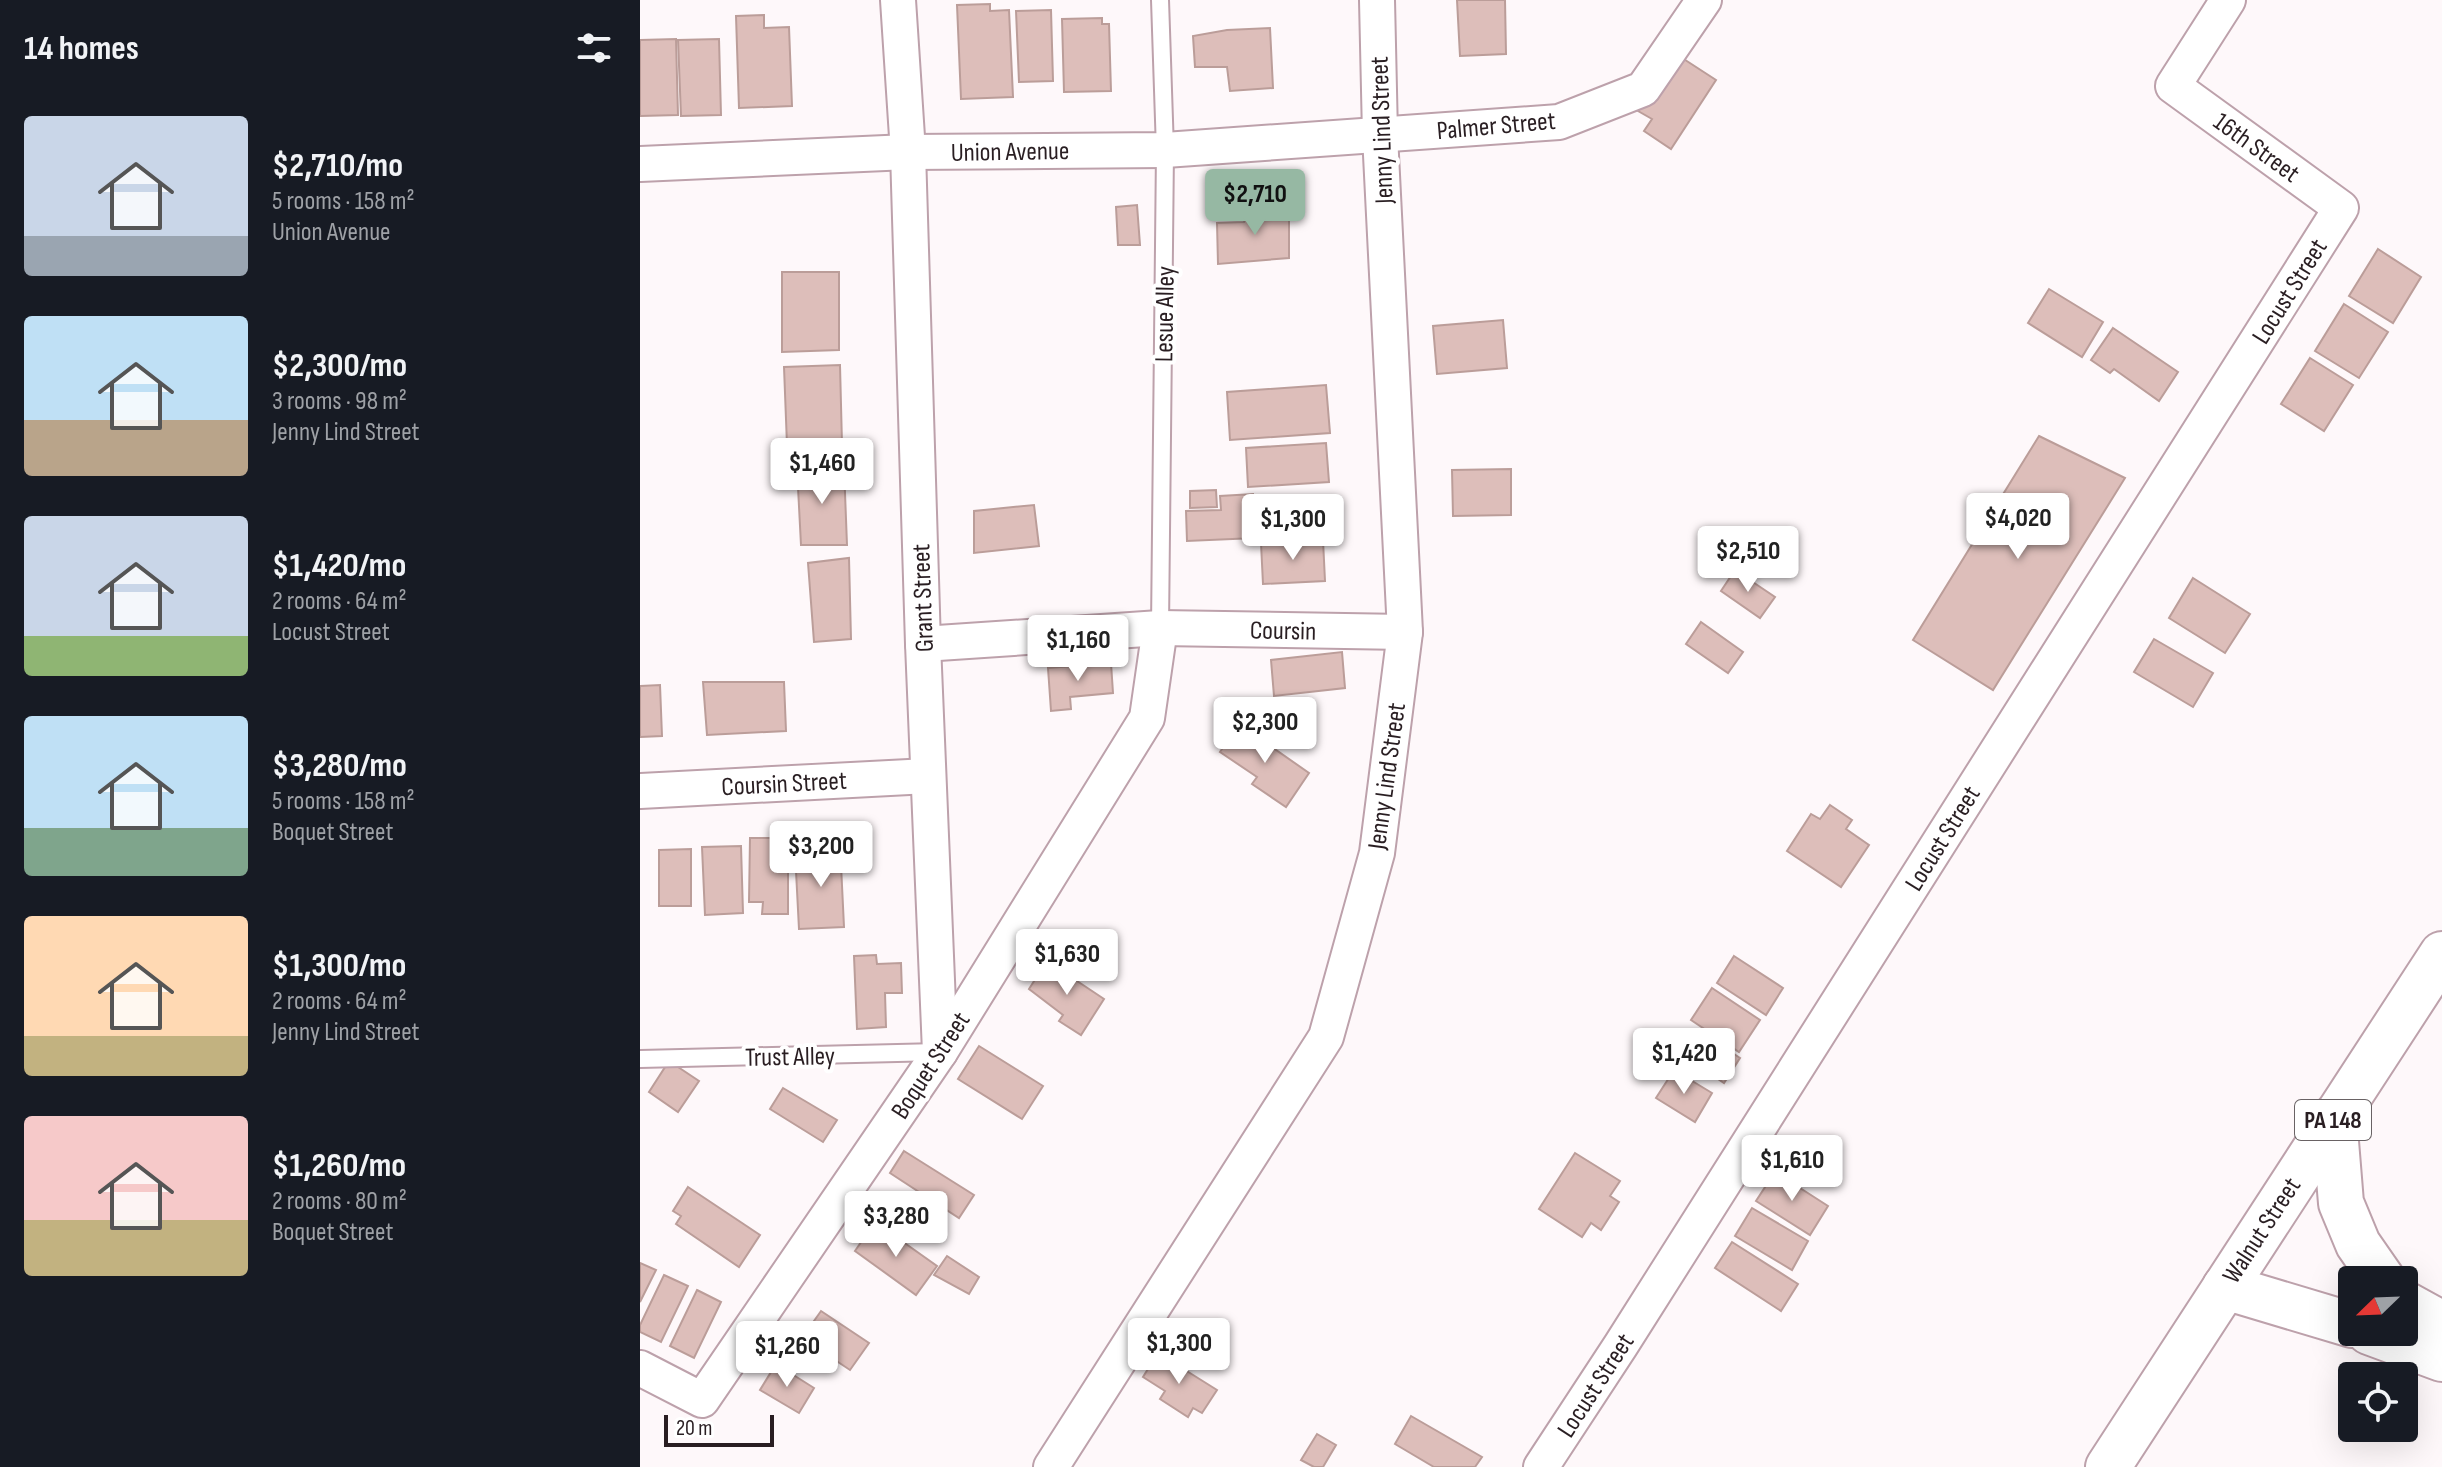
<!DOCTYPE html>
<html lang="en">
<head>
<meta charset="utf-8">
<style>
  :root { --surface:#171b24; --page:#242831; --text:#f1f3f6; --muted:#9ea1a6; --accent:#96b8a3 }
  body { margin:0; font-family:"Sofia Sans Condensed",sans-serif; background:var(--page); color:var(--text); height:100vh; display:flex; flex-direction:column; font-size:30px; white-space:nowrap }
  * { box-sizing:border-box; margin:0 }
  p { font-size:26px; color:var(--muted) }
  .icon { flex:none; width:44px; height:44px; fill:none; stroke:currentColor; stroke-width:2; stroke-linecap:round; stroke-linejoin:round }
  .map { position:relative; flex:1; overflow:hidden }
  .sheet { display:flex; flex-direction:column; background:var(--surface); width:640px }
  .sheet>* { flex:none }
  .needle { width:52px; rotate:247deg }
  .tools { position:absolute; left:1698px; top:1266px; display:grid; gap:16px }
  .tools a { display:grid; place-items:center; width:80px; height:80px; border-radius:8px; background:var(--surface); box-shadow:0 8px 32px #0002; font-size:40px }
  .scale { position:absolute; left:24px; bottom:20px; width:110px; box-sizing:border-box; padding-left:8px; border:4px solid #291e22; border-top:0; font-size:22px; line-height:28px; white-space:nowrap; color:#291e22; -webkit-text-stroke:6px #fff; paint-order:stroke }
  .price { position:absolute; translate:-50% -68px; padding:0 18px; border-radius:8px; background:#fff; color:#222; font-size:26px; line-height:52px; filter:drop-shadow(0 2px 4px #0008) }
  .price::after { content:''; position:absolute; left:50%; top:48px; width:24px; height:18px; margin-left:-12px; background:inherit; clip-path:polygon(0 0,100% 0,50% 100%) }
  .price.current { background:var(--accent); color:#111 }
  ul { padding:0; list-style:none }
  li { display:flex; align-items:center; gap:24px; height:200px; padding:0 24px }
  li span { display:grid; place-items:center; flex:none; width:224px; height:160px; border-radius:8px; color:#555 }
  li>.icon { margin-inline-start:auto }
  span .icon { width:96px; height:96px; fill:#fffc; stroke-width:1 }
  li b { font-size:34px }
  h2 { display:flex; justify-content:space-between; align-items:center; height:96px; padding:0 24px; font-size:34px }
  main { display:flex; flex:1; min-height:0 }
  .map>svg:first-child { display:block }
  .building { fill:#ddbeba; stroke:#bb9d99; stroke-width:2 }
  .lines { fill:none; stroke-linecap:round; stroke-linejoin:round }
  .lane-casing { stroke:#bda1ab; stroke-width:20 }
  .street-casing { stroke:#bda1ab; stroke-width:38 }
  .secondary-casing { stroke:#bda1ab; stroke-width:48 }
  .primary-casing { stroke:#bda1ab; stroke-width:48 }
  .lane { stroke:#fff; stroke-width:16 }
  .street { stroke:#fff; stroke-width:34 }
  .secondary { stroke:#fff; stroke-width:44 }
  .primary { stroke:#fff; stroke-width:44 }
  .labels { text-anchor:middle; stroke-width:8; stroke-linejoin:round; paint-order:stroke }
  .shield { fill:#fff; stroke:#696264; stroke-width:2 }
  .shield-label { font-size:24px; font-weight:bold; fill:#291e22 }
  .street-label { font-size:26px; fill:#291e22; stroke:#fff }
</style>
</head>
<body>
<main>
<section class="sheet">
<h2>14 homes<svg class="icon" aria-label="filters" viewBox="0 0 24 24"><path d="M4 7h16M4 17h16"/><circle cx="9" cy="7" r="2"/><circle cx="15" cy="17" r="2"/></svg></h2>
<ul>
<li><span style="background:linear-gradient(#c9d6e8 75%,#9aa5b1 0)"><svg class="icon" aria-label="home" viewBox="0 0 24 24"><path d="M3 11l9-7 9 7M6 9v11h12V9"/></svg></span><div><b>$2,710/mo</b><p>5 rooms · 158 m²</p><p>Union Avenue</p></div></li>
<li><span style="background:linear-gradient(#bfe0f5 65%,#b9a48a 0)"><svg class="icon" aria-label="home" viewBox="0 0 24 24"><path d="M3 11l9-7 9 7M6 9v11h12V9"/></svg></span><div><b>$2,300/mo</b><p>3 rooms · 98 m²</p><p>Jenny Lind Street</p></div></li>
<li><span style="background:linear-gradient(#c9d6e8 75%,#8fb573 0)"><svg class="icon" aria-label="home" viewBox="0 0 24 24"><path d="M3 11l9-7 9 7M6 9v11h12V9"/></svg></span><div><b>$1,420/mo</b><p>2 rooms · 64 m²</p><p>Locust Street</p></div></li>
<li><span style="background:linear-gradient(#bfe0f5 70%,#7fa58c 0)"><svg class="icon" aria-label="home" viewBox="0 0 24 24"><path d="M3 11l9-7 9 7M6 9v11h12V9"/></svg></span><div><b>$3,280/mo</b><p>5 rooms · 158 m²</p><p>Boquet Street</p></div></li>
<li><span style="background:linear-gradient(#ffd9b3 75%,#c2b280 0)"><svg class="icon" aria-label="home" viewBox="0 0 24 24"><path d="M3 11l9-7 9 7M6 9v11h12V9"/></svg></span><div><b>$1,300/mo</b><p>2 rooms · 64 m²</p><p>Jenny Lind Street</p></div></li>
<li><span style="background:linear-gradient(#f6c9c9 65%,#c2b280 0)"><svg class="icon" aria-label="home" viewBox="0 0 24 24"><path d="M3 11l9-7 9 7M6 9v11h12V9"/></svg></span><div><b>$1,260/mo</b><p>2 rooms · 80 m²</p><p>Boquet Street</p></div></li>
</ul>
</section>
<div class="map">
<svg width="1802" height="1467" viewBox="0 0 1802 1467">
  <rect width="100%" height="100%" fill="#fef8fa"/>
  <g class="building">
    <path d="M817,0h48l1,54 -46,2z"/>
    <path d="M350,4v7l19,-1 4,87 -52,2 -4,-94z"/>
    <path d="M411,10l2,71 -34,1 -3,-71z"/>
    <path d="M124,15v13l25,-1 3,79 -53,2 -3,-92z"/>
    <path d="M462,18v6h7l2,67 -47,1 -2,-73z"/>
    <path d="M630,28l3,60 -43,3 -3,-24h-32l-2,-31 34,-6z"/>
    <path d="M36,39l2,76 -38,1v-76z"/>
    <path d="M79,39l2,76 -40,1 -3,-76z"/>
    <path d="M1036,54l40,26 -45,69 -27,-18 8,-12 -14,-8z"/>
    <path d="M497,205l3,40h-22l-2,-38z"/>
    <path d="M649,207v51l-71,6 -1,-41 27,-1 1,-13z"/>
    <path d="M1738,249l43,28 -28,46 -44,-27z"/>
    <path d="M142,272h57v78l-57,2z"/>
    <path d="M1409,289l54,33 -21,35 -54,-34z"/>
    <path d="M1704,304l44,28 -29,46 -44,-27z"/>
    <path d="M863,320l4,48 -70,6 -4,-48z"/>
    <path d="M1473,328l65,44 -19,29 -45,-32 -4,4 -19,-13z"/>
    <path d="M1670,358l43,27 -29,46 -43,-27z"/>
    <path d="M200,365l2,79 -55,1 -3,-78z"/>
    <path d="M686,385l4,48 -100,7 -3,-48z"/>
    <path d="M1399,436l86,42 -132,212 -80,-50z"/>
    <path d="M686,443l3,39 -81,5 -2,-39z"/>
    <path d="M204,467l3,78h-46l-4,-77z"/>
    <path d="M871,469v46l-58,1 -1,-46z"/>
    <path d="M576,490l1,17 -27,1v-17z"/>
    <path d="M613,494l2,44 -68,3 -1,-30 35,-1 -1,-14z"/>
    <path d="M394,505l5,41 -65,7v-42z"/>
    <path d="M683,540l2,41 -62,3 -2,-41z"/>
    <path d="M209,558l2,81 -37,3 -6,-79z"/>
    <path d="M1095,570l40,27 -15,21 -39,-27z"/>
    <path d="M1553,578l57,36 -25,39 -56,-35z"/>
    <path d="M1061,622l42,30 -15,21 -42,-29z"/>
    <path d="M1514,639l59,34 -20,34 -59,-35z"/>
    <path d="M702,652l3,36 -71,8 -3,-36z"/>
    <path d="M471,663l2,30 -43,4 1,12 -20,2 -3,-43z"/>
    <path d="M63,682h81l2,49 -79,4z"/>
    <path d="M20,685l2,51 -22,1v-51z"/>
    <path d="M599,724l70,49 -23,34 -34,-23 5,-7 -37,-25z"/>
    <path d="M1190,805l22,15 -6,9 23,16 -28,42 -54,-36 24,-37 9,5z"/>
    <path d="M110,838h38v76h-26l1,-12h-14z"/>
    <path d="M200,844l4,83 -45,2 -3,-58 15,-1 -2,-25z"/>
    <path d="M101,846l2,67 -38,2 -3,-68z"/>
    <path d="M51,849v57h-32v-56z"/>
    <path d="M236,955l1,9 24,-1 1,30h-17l1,34 -29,2 -3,-73z"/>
    <path d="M1094,956l49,32 -17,27 -49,-32z"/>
    <path d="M407,961l57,38 -23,36 -22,-14 4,-6 -34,-26z"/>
    <path d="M1072,988l48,32 -21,32 -48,-32z"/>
    <path d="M1058,1030l42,28 -16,25 -19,-13 -4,7 -23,-16z"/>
    <path d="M339,1046l64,40 -21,33 -64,-40z"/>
    <path d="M29,1061l30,20 -21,31 -29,-20z"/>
    <path d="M1034,1070l38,23 -17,29 -39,-24z"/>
    <path d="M143,1088l54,32 -14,22 -53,-33z"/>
    <path d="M264,1151l70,44 -15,23 -69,-45z"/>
    <path d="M935,1153l45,28 -10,15 9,6 -18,28 -10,-7 -9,14 -43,-28z"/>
    <path d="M1135,1172l53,34 -18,29 -54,-34z"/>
    <path d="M48,1187l72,48 -21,32 -63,-43 5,-8 -8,-5z"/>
    <path d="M1112,1208l56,33 -16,29 -57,-34z"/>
    <path d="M235,1222l62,44 -21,29 -61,-44z"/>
    <path d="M1092,1242l66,42 -17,27 -66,-43z"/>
    <path d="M307,1256l32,21 -10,17 -35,-19z"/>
    <path d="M0,1263l16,7 -16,32z"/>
    <path d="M24,1275l24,11 -27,56 -21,-10v-7z"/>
    <path d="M57,1290l24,12 -27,56 -24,-12z"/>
    <path d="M181,1311l48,32 -19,27 -48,-32z"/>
    <path d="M518,1353l59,37 -15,23 -9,-5 -5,9 -28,-18 5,-8 -22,-14z"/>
    <path d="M136,1364l38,24 -15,25 -39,-23z"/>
    <path d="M771,1416l71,41 -7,10h-41l-39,-23z"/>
    <path d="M677,1434l19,11 -13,22h-9l-13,-7z"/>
  </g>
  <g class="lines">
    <g class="lane-casing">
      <g id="lane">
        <path d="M520,0l5,150 -5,478"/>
        <path d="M0,1059l299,-7"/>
      </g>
    </g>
    <g class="street-casing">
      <g id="street">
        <path d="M258,0l10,152 15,492 17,408"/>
        <path d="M0,164l268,-12 257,-2 394,-28 84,-33 61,-89"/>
        <path d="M283,644l237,-16 245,4"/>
        <path d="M0,791l288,-15"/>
        <path d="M0,1368l62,32 238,-348 207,-334 13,-90"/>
        <path d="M411,1467l275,-430 51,-184 28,-221 -25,-497 -3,-135"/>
        <path d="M901,1467l80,-122 720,-1137 -168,-122 55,-86"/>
      </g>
    </g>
    <g class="secondary-casing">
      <g id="secondary">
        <path d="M1694,1117l7,86 17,41 25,36"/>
        <path d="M1585,1287l127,38"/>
        <path d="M1764,1303l38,21"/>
        <path d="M1729,1332l73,27"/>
      </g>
    </g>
    <g class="primary-casing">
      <path id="primary" d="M1468,1467l334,-513"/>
    </g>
    <use href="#lane" class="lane"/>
    <use href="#street" class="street"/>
    <use href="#secondary" class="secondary"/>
    <use href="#primary" class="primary"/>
  </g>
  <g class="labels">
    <rect class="shield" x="1655" y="1100" width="76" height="40" rx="6"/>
    <g class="shield-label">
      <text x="1693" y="1128">PA 148</text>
    </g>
    <g class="street-label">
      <text transform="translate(856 125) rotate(-5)" y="9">Palmer Street</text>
      <text transform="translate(741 130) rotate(-92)" y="9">Jenny Lind Street</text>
      <text transform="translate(1617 147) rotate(36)" y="9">16th Street</text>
      <text transform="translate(370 151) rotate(-1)" y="9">Union Avenue</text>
      <text transform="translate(1649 291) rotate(-58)" y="9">Locust Street</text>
      <text transform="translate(524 314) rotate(-89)" y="9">Lesue Alley</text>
      <text transform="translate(282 598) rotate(-92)" y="9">Grant Street</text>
      <text transform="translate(643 630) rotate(1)" y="9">Coursin</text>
      <text transform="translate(746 776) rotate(-82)" y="9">Jenny Lind Street</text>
      <text transform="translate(144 783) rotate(-3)" y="9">Coursin Street</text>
      <text transform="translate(1302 838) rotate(-58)" y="9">Locust Street</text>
      <text transform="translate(150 1056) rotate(-1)" y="9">Trust Alley</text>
      <text transform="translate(290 1065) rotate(-57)" y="9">Boquet Street</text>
      <text transform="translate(1621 1230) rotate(-57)" y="9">Walnut Street</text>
      <text transform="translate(955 1385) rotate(-57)" y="9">Locust Street</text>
    </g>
  </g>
</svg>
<div class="tools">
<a><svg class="needle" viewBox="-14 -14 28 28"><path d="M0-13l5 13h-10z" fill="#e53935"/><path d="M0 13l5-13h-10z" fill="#9ea1a6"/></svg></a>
<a><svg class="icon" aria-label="locate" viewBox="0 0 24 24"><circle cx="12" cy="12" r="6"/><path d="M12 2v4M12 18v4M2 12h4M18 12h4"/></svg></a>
</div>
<div class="scale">20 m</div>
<b class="price current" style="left:615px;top:237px">$2,710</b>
<b class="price" style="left:182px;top:506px">$1,460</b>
<b class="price" style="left:1378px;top:561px">$4,020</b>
<b class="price" style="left:653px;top:562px">$1,300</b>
<b class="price" style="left:1108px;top:594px">$2,510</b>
<b class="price" style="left:438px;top:683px">$1,160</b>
<b class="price" style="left:625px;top:765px">$2,300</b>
<b class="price" style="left:181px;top:889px">$3,200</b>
<b class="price" style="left:427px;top:997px">$1,630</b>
<b class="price" style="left:1044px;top:1096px">$1,420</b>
<b class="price" style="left:1152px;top:1203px">$1,610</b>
<b class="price" style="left:256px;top:1259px">$3,280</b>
<b class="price" style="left:539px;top:1386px">$1,300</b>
<b class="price" style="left:147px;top:1389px">$1,260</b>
</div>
</main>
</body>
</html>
